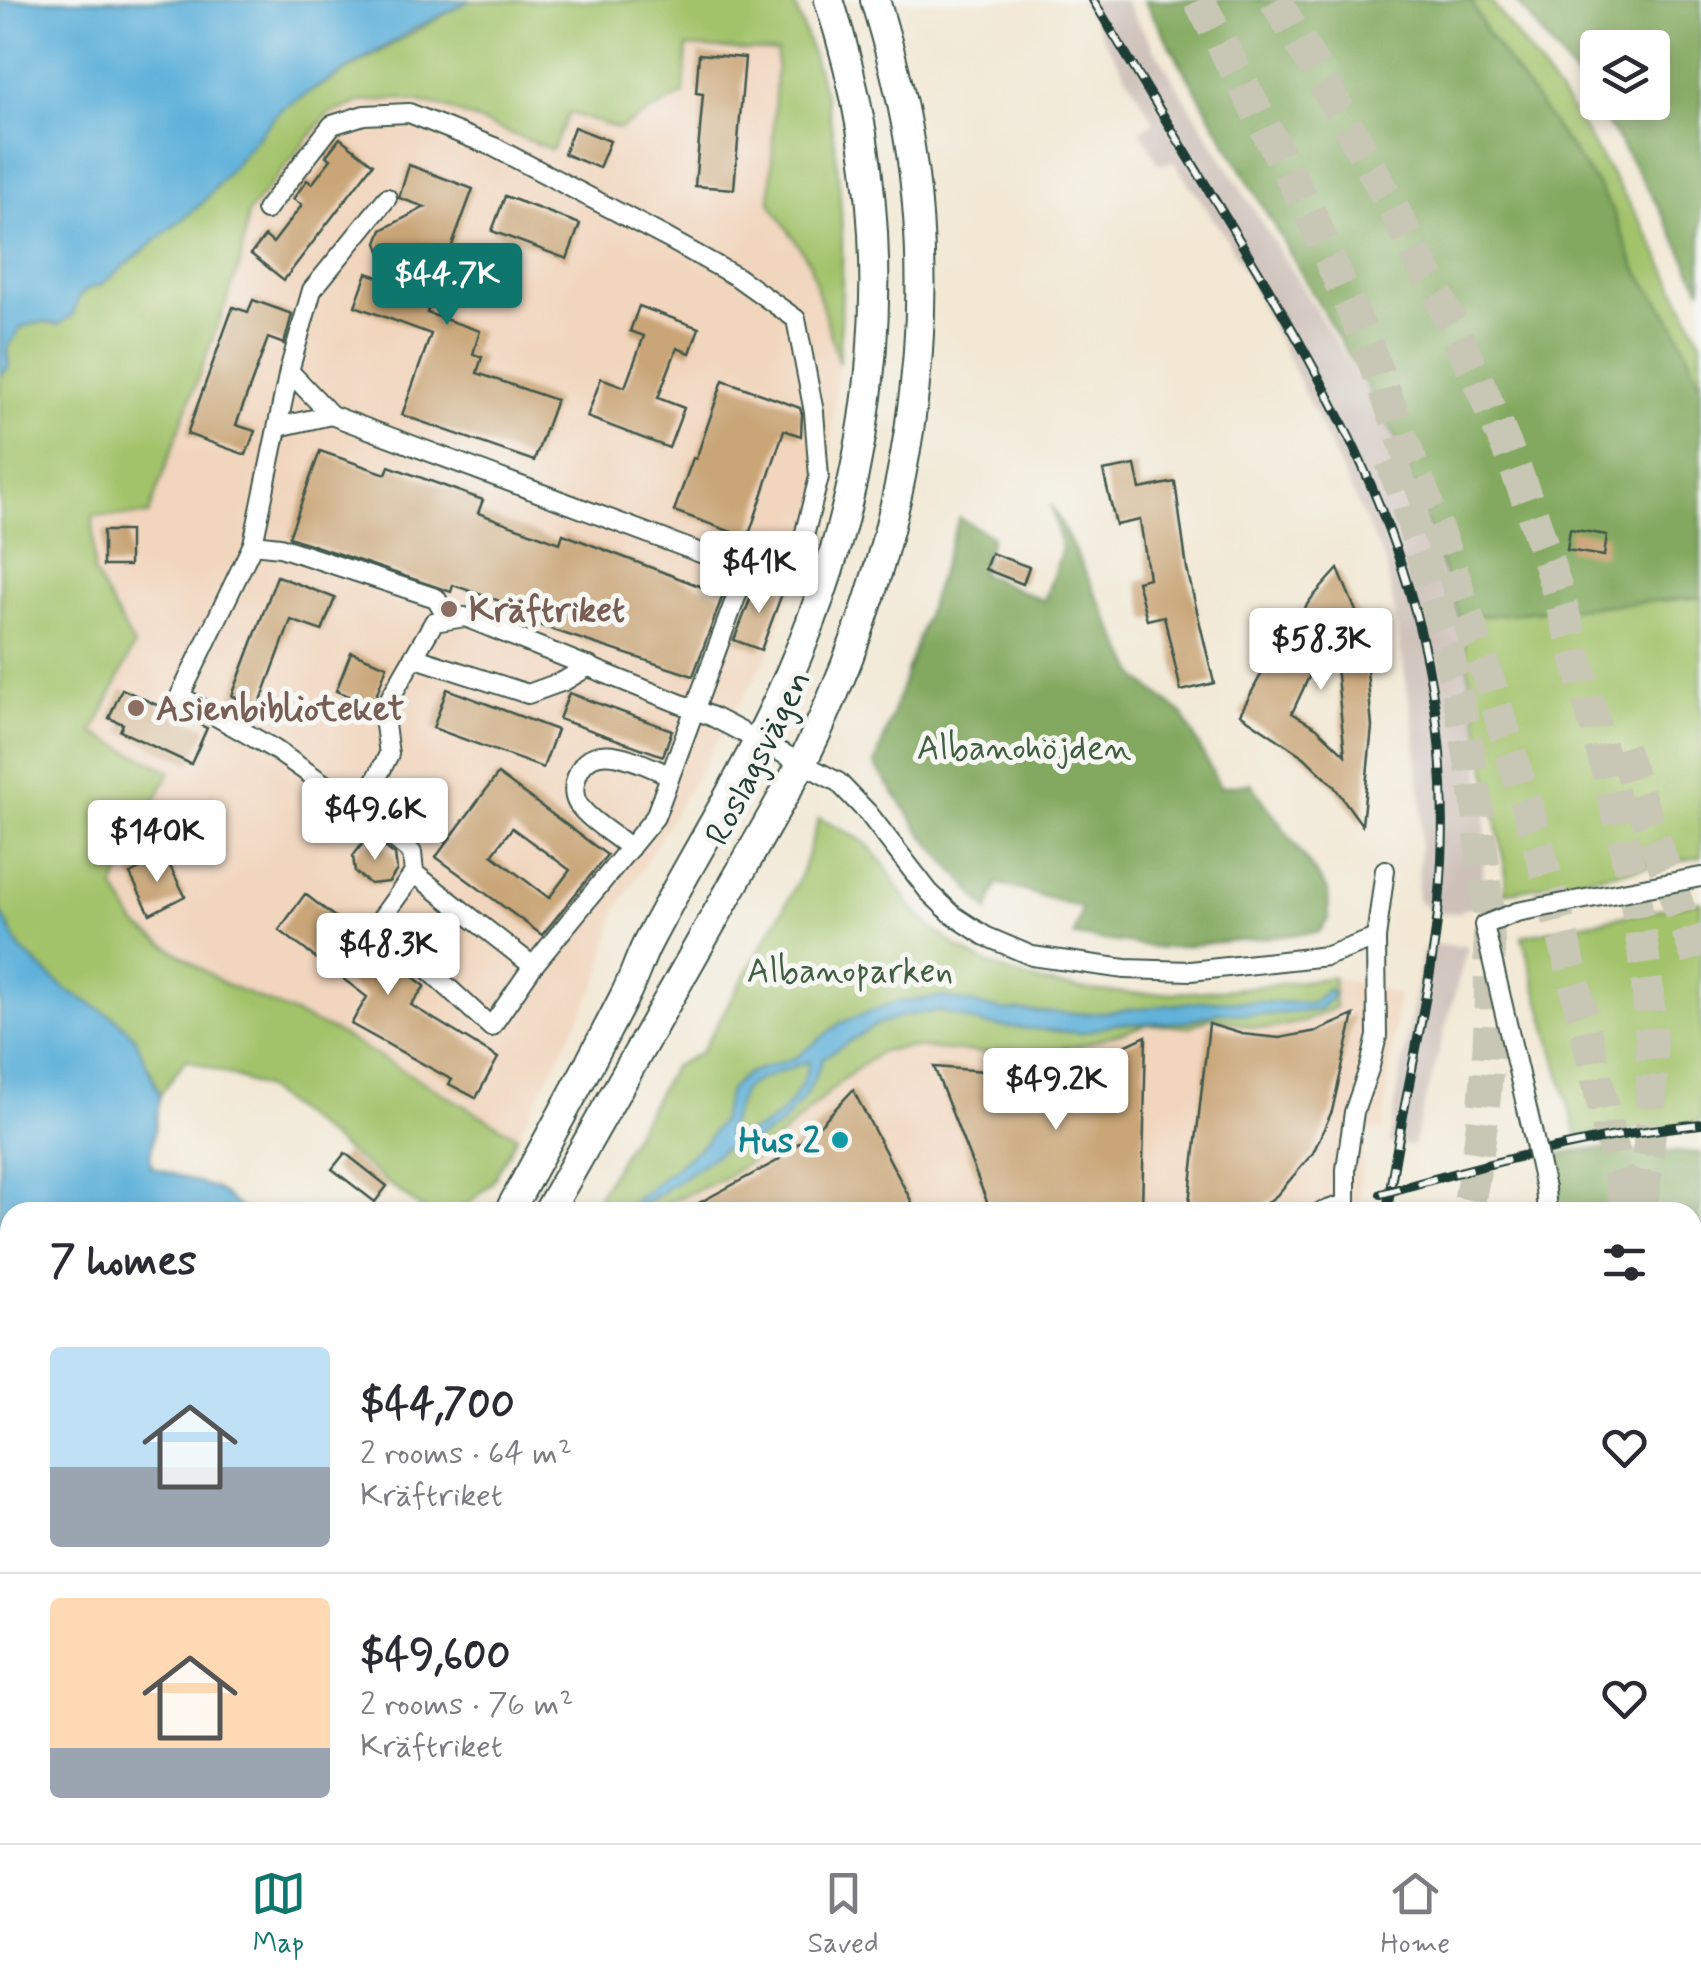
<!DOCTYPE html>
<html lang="en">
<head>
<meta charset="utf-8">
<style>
  :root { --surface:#fff; --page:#f7f7f7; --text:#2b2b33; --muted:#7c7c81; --line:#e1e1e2; --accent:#0f766e }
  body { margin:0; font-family:Mynerve,sans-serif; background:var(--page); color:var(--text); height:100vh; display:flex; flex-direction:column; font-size:38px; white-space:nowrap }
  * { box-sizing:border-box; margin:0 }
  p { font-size:32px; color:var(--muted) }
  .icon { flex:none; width:55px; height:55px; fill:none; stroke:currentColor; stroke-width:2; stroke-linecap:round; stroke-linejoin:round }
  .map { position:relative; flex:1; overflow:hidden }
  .side { position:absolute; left:0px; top:1202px; width:1702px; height:642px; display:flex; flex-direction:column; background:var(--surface); border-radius:30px 30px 0 0; box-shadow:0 5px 15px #0003 }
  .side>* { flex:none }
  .tools { position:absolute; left:1580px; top:30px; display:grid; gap:20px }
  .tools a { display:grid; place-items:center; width:90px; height:90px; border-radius:10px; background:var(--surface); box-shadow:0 5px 15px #0003; font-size:50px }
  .price { position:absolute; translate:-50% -85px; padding:0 22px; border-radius:10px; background:#fff; color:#222; font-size:32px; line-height:65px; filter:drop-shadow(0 2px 5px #0008) }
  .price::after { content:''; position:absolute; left:50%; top:60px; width:30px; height:22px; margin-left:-15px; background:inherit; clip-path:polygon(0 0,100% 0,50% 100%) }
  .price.active { background:var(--accent); color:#fff }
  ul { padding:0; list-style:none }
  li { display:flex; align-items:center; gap:30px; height:250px; padding:0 50px }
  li+li { border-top:2px solid var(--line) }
  li span { display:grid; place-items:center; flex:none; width:280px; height:200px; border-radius:10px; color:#555 }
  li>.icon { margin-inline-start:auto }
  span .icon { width:120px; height:120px; fill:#fffc; stroke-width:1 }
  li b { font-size:42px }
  h2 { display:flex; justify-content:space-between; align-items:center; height:120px; padding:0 50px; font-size:42px }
  .tab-bar { display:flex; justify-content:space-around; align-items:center; height:140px; border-top:2px solid var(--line); background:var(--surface); font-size:28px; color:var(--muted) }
  .tab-bar a { display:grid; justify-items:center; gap:5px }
  .tab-bar .active { color:var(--accent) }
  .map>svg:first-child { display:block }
  .built { fill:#f1d5bd }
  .industrial { fill:#cec1ba }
  .green { fill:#a3c36b; stroke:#618050; stroke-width:2.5 }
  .forest { fill:#82a95f; stroke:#50734a; stroke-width:2.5; fill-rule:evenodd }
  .water { fill:#5fb1da; stroke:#3f7787; stroke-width:2.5; fill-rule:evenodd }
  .building { fill:#c9a577; fill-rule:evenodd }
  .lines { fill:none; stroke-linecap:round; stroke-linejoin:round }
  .motorway-tunnel { stroke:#c8c6b4; stroke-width:32; stroke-dasharray:32 16; stroke-linecap:butt }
  .minor-casing { stroke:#3f574c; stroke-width:22 }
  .primary-casing { stroke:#3f574c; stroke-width:32 }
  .minor { stroke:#fff; stroke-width:18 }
  .primary { stroke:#fff; stroke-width:28 }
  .rail-casing { stroke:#1f3d34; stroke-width:10 }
  .rail { stroke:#f6f6f2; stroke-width:6; stroke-dasharray:19; stroke-linecap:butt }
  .minor-bridge-casing { stroke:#3f574c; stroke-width:22; stroke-linecap:butt }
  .minor-bridge { stroke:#fff; stroke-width:18 }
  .education-dot { fill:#8d6e63; stroke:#f6f6f2; stroke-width:4 }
  .culture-dot { fill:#0f9aa8; stroke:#f6f6f2; stroke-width:4 }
  .labels { text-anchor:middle; stroke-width:10; stroke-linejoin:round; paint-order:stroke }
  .education-label { font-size:35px; font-weight:bold; fill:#785e54; stroke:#f6f6f2; text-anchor:start }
  .park-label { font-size:35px; fill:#405e42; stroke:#f6f6f2 }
  .street-label { font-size:35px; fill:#1f3d34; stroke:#f6f6f2 }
  .culture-label { font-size:35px; font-weight:bold; fill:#0d838f; stroke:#f6f6f2; text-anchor:end }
</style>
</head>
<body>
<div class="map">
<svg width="1701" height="1843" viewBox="0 0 1701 1843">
  <rect width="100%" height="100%" fill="#f6f6f2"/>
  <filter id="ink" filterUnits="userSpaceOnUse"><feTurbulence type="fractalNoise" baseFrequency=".01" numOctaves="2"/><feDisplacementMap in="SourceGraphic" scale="20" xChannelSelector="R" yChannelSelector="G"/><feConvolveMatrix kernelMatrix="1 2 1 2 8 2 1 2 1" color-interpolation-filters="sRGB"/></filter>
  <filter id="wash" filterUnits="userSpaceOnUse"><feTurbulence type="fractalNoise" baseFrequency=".0048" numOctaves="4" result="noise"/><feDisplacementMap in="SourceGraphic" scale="40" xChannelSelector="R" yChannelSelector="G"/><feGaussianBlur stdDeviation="2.25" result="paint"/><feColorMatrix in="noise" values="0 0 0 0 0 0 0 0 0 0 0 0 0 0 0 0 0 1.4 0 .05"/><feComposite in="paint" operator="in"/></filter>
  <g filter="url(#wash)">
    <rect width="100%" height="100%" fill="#f2e8d4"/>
    <g class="built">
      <path d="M687,47l91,5 -8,151 39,58 30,103 -9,86 -18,83 -42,119 -154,260 -17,68 -82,156 -181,-104 -115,-50 -85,-56 -22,-39 56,-116 -78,-38 42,-87 -40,-73 -1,-58 147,-251 8,-51 79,-99 33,-12 39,-3 42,7 111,44 17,-37z"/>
      <path d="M819,818l47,26 54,74 75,50 59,16 103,10 42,-1 134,-16 65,17 -15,136 -19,-1 -5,83h-770l84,-145 28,-15 84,-146 17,-34z"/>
      <path d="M635,1835h869l1,8h-870z"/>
    </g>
    <g class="industrial">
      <path d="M1080,0h44l277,447 58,171 17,101 10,94 -4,88 -25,12 -25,-1 -15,-13 5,-93 -8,-77 -28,-165 -96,-202 -64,-125 -52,-75 -16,2 -17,-34 13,-9z"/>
      <path d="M1427,945l41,1 -55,200 -24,-3 33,-190z"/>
    </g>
    <g class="green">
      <path d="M793,0c14,39 29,77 37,118 16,81 13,164 9,246l-30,-103 -39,-58 7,-151 -90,-5 -3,47 -65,35 -50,-16 -17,37 -111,-44 -42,-7 -39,3 -33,13 -79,98 -8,51 -92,251 -55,1 1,57 40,73 -41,87 77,38 -56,116 22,38 85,57 115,50 181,104 -25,47 -33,29h-33l-163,-125 -77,-28 -26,36 -9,-23 -36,-54 -50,-29 -45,-40 -20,-40v-534l9,-8 -2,-18 14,-22 21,-5 16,3 27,-36 17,-5 99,-80 80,-95 187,-108z"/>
      <path d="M1471,0h17l8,8 78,106 76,123 51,104v44l-27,-62 -39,-56 -23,-57 -14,-24 -113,-156z"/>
      <path d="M1701,597v260l-197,36 2,-18 -47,-257z"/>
      <path d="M819,818c14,8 34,15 47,26 23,20 34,53 55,74 104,103 281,76 412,59l2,31 -32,14 -31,6h-16l-44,-11 -24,10 -40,-3 -66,21 -39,6 -41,3 -92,-7 -29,4 -40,30 -76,70 -40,27 -79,34h-57l84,-145 28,-15 84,-146 17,-34z"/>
      <path d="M1701,901v221l-124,14 -55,-200z"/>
      <path d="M0,1700l10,1v134h261l2,8h-273z"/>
      <path d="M411,1835h224v8h-219z"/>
    </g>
    <g class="forest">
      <path d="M1144,0h327l14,30 113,156 14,23 23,58 39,56 27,62v212l-242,21 -58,-171z"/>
      <path d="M1515,0h186v290c-52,-110 -110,-197 -186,-290zM1598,48h54v54h-54z"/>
      <path d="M1051,504l87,174 45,37 37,72 31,-4 77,108 1,27 -10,14 -158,16 -87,-12 8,-28 -85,-25 -9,28 -65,-76 -48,-70 84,-247 33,18 -12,37 64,28 18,-51z"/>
      <path d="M1588,1149l113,4v690h-46l-8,-8h45v-623h-135l-7,-56z"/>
    </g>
    <g class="water">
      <path d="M0,0h471l-57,29 -133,80 -80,95 -99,80c-18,5 -26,11 -28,30l-16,11 -16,-3 -21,5 -14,22 2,18 -9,8z"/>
      <path d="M0,909l20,40 45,40 50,29 19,18 26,59 -10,63 2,9 65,22 28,23h-235v400l-10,-7z"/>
      <path d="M1328,989l6,6 -15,15 -56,5 -45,-3 -33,10 -69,2 -36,9 -95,-8 -45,-14 -38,5 -24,8 -54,33 -17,37 -28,33 -25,14 -30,8 -91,63h-12l85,-70 14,-21 9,-30 10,-11 9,-7 49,-16 43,-34 55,-21 48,-5 59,13 86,4 120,-13 104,2zM809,1061c-6,36 -43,80 -83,72l17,-43 13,-9z"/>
    </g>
    <g id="blocks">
      <g class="building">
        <path d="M699,54l46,4 -11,131 -39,-3 8,-92 -7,-1z"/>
        <path d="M574,127l36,14 -11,27 -35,-14z"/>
        <path d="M340,138l33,26 -89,116 -33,-26 14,-18 8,7 29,-38 -9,-6 14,-19 5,4 19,-25 -5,-3z"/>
        <path d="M409,165l64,24 -46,124 53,18 -7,23 9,3 -5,16 79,27 -22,61 -132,-46 29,-81 -76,-28 12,-33 25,9 -15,-39 5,-13 43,-23 -26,-9z"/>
        <path d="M505,196l75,28 -13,35 -75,-28z"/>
        <path d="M253,300l39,14 -8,30 -16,-6 -32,87 19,6 -9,24 -59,-21 46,-127 15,5z"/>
        <path d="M639,306l60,22 -9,25 -13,-5 -19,50 26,10 -15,40 -82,-31 14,-39 24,9 19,-51 -14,-5z"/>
        <path d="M723,380l77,28 2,6 -1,22 -17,-6 -36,108 -74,-27 19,-53 3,1z"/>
        <path d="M320,451l66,23 3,-8 94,34 -5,13 82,30 3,-9 160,61 -30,81 -161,-53 3,-10 -82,-28 -2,7 -162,-55z"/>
        <path d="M1135,465l5,24 35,-7 12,87 27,114 -33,8 -17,-75 -17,4 -10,-39 12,-3 -9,-58 -24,5 -13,-54z"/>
        <path d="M1570,529l37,6 -3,21 -37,-6z"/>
        <rect x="103" y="531" width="26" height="35"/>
        <path d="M991,553l38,14 -6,17 -38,-15z"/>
        <path d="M1338,569l24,56 5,46 5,56 -10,98 -29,-40 -29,-28 -64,-43 32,-60 39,-55zM1332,627l13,128 -28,-27 -25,-15z"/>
        <path d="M277,576l58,22 -13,33 -31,-11 -32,86 -27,-10z"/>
        <path d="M757,582l26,9 -22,59 -27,-10z"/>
        <path d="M351,652l36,14 -14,39 -37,-14z"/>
        <path d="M122,689l85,39 -16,36 -71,-33 3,-7 -14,-6z"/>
        <path d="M447,689l110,41 -14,38 -110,-40z"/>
        <path d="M569,693l103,37 -9,26 -104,-37z"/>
        <path d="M498,774l109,81 -65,80 -106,-78zM512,828l58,42 -21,28 -57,-43z"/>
        <path d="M406,786l31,23 -23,30 -29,-25z"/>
        <path d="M363,843h17l15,12 2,15 -8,12 -19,2 -15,-12 -2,-16z"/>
        <path d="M165,856l20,40 -35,18 -20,-40z"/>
        <path d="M305,894l120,92 -14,19 87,53 -22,40 -27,-14 3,-4 -101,-56 16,-27 -88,-67z"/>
        <path d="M1354,1015l-22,96 -19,42 -36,42 -21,17h-68l21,-188 33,10 37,4 38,-7z"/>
        <path d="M1146,1036l-4,176h-151l-57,-145 63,5 56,-5 46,-9z"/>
        <path d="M853,1090l64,122h-235l95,-51 40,-33z"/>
        <path d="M345,1153l42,33 -12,16 -43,-33z"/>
      </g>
    </g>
  </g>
  <g filter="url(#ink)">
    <use href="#blocks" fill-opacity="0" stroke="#3f574c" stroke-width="2.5"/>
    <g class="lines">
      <g class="motorway-tunnel">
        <path d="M1199,0l113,218 56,129 81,214 40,120 47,155 32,120 60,256"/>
        <path d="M1275,0c88,148 170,297 235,455 35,86 60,178 84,267 46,168 74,316 47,490"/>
        <path d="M1391,461c84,231 129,509 76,751"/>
        <path d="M1622,748l79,221"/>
        <path d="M1692,1396l9,18"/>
        <path d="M1692,1733h9"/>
        <path d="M1692,1761l9,-1"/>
        <path d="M683,1843l27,-8"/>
        <path d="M905,1843l21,-8"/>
        <path d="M1167,1843l16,-8"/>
        <path d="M1324,1843l19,-8"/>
      </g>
      <g class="minor-casing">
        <g id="minor">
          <path d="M387,198l-75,92 -23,81 -36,173 -73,152 94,53 87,61 51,43 2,20 119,93"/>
          <path d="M266,210l66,-85 32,-10 45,-2 85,34 173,91 70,39 59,42 18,93 5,65 -16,63 -27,22 -30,8"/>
          <path d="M289,371l42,44 415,155 -91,247 -122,149 -42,61 -113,-104 36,-50"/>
          <path d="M278,427l53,-12"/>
          <path d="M253,544l27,3 156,51 11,19"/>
          <path d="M413,657l115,37 36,-13 25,-15"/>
          <path d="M361,810l28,-56 -4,-29 4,-25 45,-78 31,-5 248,100 125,65 30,31 61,79 24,23 32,21 47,20 93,13 66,2 136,-15 49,-18"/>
          <path d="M630,848c-15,-13 -37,-25 -49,-40 -8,-9 -8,-19 -5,-29 14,-46 64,-15 94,-4"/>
          <path d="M1532,1130l-48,-205 33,-13 184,-35"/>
          <path d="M1545,1189l2,23"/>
          <path d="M1321,1212l25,-8"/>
          <path d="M1346,1212v-43l8,-57 16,-46 7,-30 -1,-98 9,-68"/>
          <path d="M0,1716l10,2"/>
          <path d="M1514,1835l5,8"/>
          <path d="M1634,1835l6,8"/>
        </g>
      </g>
      <g class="primary-casing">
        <g id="primary">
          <path d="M509,1212c39,-73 80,-145 117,-219 8,-16 13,-33 21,-49 43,-83 93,-161 132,-246 103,-224 127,-462 50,-698"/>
          <path d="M548,1212l254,-449c104,-209 150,-452 95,-682 -6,-27 -14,-54 -22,-81"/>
          <path d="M324,1835l3,8"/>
          <path d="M367,1835l3,8"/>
        </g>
      </g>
      <use href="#minor" class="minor"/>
      <use href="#primary" class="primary"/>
      <g class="rail-casing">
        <g id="rail">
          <path d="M1093,0c47,78 94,155 142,233 124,203 218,381 207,628 -5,119 -40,234 -55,351"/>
          <path d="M1381,1194c105,-30 211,-59 320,-70"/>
          <path d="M1590,1835l8,8"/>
          <path d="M41,1843l17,-8"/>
        </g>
      </g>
      <use href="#rail" class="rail"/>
      <g class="minor-bridge-casing">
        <path id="minor-bridge" d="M1532,1130l13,59"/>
      </g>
      <use href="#minor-bridge" class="minor-bridge"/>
    </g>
  </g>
  <g class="education-dot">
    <circle cx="449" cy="609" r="10"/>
    <circle cx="136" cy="708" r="10"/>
  </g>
  <circle class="culture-dot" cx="840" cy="1140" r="10"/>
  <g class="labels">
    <g class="education-label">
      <text x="469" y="621">Kräftriket</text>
      <text x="156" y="720">Asienbiblioteket</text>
    </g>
    <g class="park-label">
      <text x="1024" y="759">Albanohöjden</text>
      <text x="850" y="982">Albanoparken</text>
    </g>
    <g class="street-label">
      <text transform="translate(757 757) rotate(-63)" y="12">Roslagsvägen</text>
    </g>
    <g class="culture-label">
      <text x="820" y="1152">Hus 2</text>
    </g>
  </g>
</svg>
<div class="tools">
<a><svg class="icon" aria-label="layers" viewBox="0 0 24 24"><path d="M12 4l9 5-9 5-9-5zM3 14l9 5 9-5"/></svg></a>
</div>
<b class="price active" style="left:447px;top:328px">$44.7K</b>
<b class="price" style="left:759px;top:616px">$41K</b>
<b class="price" style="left:1321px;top:693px">$58.3K</b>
<b class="price" style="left:375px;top:863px">$49.6K</b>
<b class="price" style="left:157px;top:885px">$140K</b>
<b class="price" style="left:388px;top:998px">$48.3K</b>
<b class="price" style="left:1056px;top:1133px">$49.2K</b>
<section class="side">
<h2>7 homes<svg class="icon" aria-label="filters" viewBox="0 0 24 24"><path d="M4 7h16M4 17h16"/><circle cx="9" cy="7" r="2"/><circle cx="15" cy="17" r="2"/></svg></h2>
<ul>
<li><span style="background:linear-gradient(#bfe0f5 60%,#9aa5b1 0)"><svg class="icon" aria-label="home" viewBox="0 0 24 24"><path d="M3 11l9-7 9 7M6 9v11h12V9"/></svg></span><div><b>$44,700</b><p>2 rooms · 64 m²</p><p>Kräftriket</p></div><svg class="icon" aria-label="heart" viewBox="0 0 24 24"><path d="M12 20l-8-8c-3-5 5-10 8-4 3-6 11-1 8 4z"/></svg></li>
<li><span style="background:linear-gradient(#ffd9b3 75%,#9aa5b1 0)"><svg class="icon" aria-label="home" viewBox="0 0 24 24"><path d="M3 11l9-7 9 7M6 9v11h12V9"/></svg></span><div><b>$49,600</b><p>2 rooms · 76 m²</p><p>Kräftriket</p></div><svg class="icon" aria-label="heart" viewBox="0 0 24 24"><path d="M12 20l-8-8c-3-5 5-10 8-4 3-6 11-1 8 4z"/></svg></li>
</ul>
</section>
</div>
<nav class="tab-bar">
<a class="active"><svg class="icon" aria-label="map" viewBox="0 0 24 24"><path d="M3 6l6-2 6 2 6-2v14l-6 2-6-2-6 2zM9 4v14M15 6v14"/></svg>Map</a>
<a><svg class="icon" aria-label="saved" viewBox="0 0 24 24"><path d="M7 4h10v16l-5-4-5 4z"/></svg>Saved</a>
<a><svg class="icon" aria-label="home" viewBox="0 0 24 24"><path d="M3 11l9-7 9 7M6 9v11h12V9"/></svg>Home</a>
</nav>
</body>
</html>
